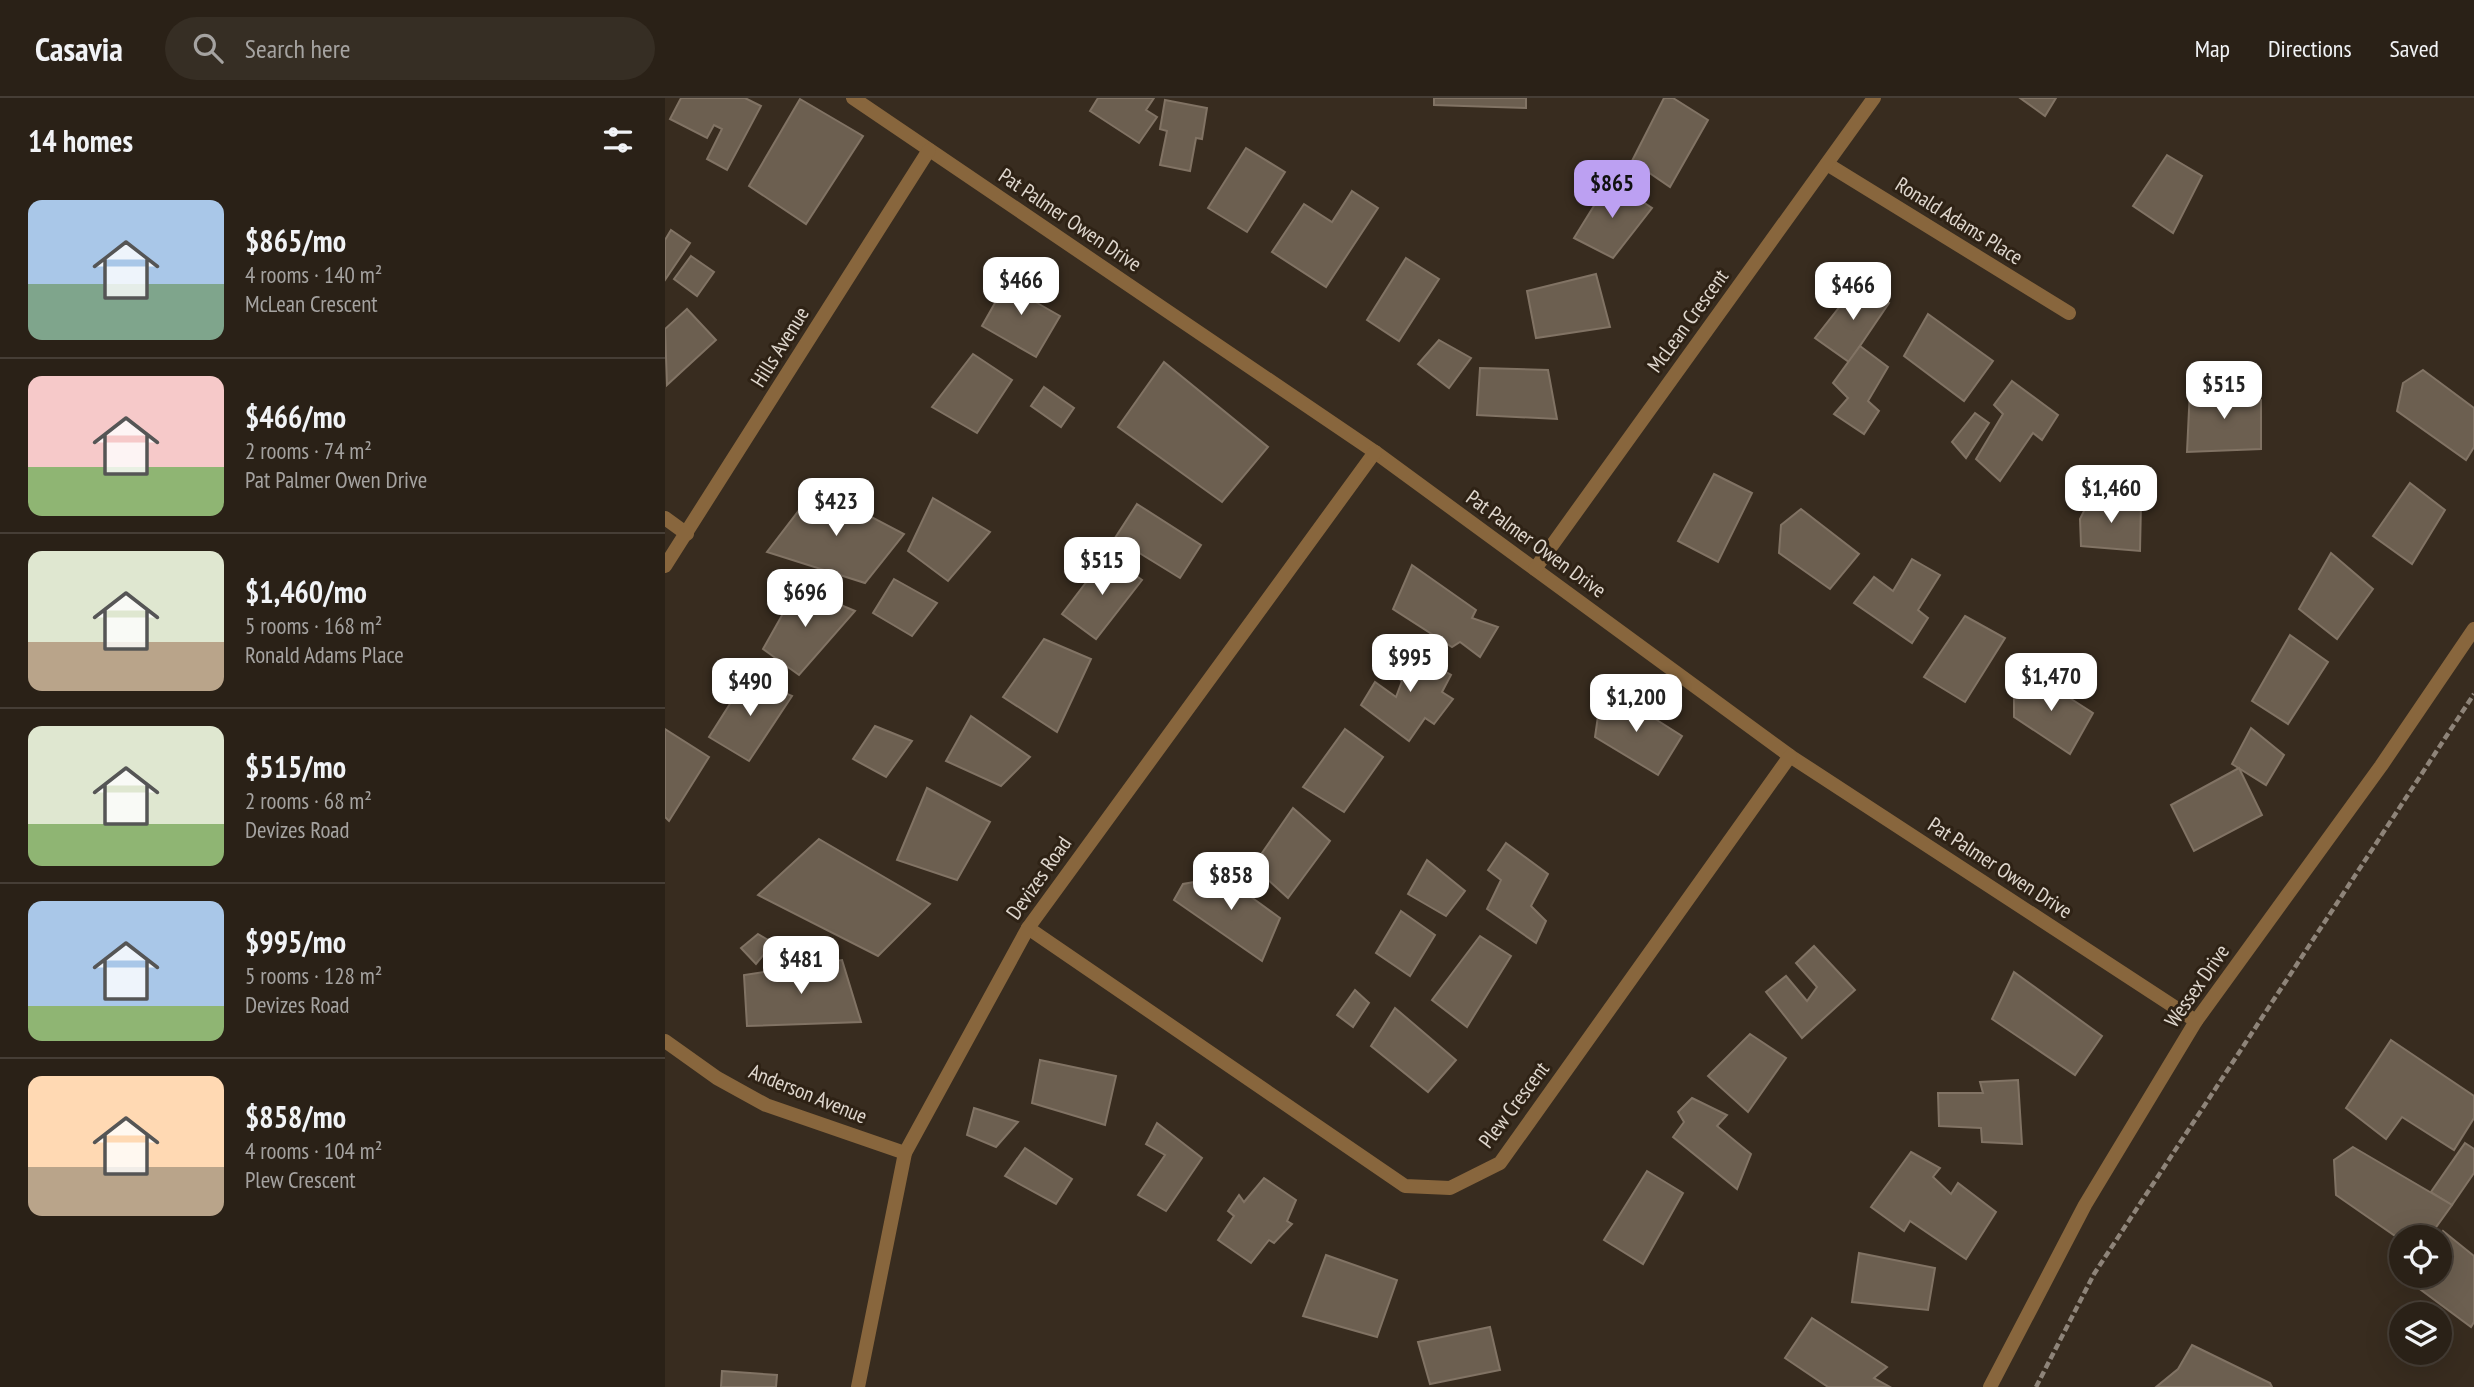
<!DOCTYPE html>
<html lang="en">
<head>
<meta charset="utf-8">
<style>
  :root { --surface:#2a2117; --page:#362e24; --text:#f1f3f6; --muted:#a5a3a1; --line:#463e36; --accent:#bca0f2 }
  body { margin:0; font-family:"PT Sans Narrow",sans-serif; background:var(--page); color:var(--text); height:100vh; display:flex; flex-direction:column; font-size:26px; white-space:nowrap }
  * { box-sizing:border-box; margin:0 }
  p { font-size:23px; color:var(--muted) }
  .icon { flex:none; width:38px; height:38px; fill:none; stroke:currentColor; stroke-width:2; stroke-linecap:round; stroke-linejoin:round }
  .map { position:relative; flex:1; overflow:hidden }
  .drawer { display:flex; flex-direction:column; background:var(--surface); width:665px }
  .drawer>* { flex:none }
  .fabs { position:absolute; left:1724px; top:1127px; display:grid; gap:14px }
  .fabs a { display:grid; place-items:center; width:63px; height:63px; border-radius:50%; background:var(--surface); box-shadow:0 7px 28px #0002,0 0 0 2px var(--line); font-size:35px }
  .price { position:absolute; translate:-50% -60px; padding:0 16px; border-radius:14px; background:#fff; color:#222; font-size:23px; line-height:46px; filter:drop-shadow(0 2px 4px #0008) }
  .price::after { content:''; position:absolute; left:50%; top:42px; width:21px; height:16px; margin-left:-10px; background:inherit; clip-path:polygon(0 0,100% 0,50% 100%) }
  .price.active { background:var(--accent); color:#111 }
  ul { padding:0; list-style:none }
  li { display:flex; align-items:center; gap:21px; height:175px; padding:0 28px }
  li+li { border-top:2px solid var(--line) }
  li span { display:grid; place-items:center; flex:none; width:196px; height:140px; border-radius:14px; color:#555 }
  li>.icon { margin-inline-start:auto }
  span .icon { width:84px; height:84px; fill:#fffc; stroke-width:1 }
  li b { font-size:30px }
  h2 { display:flex; justify-content:space-between; align-items:center; height:84px; padding:0 28px; font-size:30px }
  header { display:flex; align-items:center; gap:42px; box-sizing:border-box; height:98px; padding:0 35px; background:var(--surface); border-bottom:2px solid var(--line) }
  header strong { font-size:33px }
  nav { display:flex; gap:38px; margin-inline-start:auto; font-size:24px }
  .search { width:490px; height:63px; background:var(--page); display:flex; align-items:center; gap:18px; box-sizing:border-box; padding:0 24px; border-radius:38px; color:var(--muted); font-size:26px }
  main { display:flex; flex:1; min-height:0 }
  .map>svg:first-child { display:block }
  .building { fill:#6c5f50; stroke:#817364; stroke-width:2 }
  .lines { fill:none; stroke-linecap:round; stroke-linejoin:round }
  .path { stroke:#8e8479; stroke-width:4.5; stroke-dasharray:7 3.5; stroke-linecap:butt }
  .street { stroke:#88663d; stroke-width:14 }
  .labels { text-anchor:middle; stroke-width:6; stroke-linejoin:round; paint-order:stroke }
  .street-label { font-size:21px; fill:#e0d8cf; stroke:#2e2215 }
</style>
</head>
<body>
<header>
<strong>Casavia</strong>
<div class="search"><svg class="icon" aria-label="search" viewBox="0 0 24 24"><circle cx="10" cy="10" r="6"/><path d="M15 15l6 6"/></svg>Search here</div>
<nav><a>Map</a><a>Directions</a><a>Saved</a></nav>
</header>
<main>
<section class="drawer">
<h2>14 homes<svg class="icon" aria-label="filters" viewBox="0 0 24 24"><path d="M4 7h16M4 17h16"/><circle cx="9" cy="7" r="2"/><circle cx="15" cy="17" r="2"/></svg></h2>
<ul>
<li><span style="background:linear-gradient(#a9c7e8 60%,#7fa58c 0)"><svg class="icon" aria-label="home" viewBox="0 0 24 24"><path d="M3 11l9-7 9 7M6 9v11h12V9"/></svg></span><div><b>$865/mo</b><p>4 rooms · 140 m²</p><p>McLean Crescent</p></div></li>
<li><span style="background:linear-gradient(#f6c9c9 65%,#8fb573 0)"><svg class="icon" aria-label="home" viewBox="0 0 24 24"><path d="M3 11l9-7 9 7M6 9v11h12V9"/></svg></span><div><b>$466/mo</b><p>2 rooms · 74 m²</p><p>Pat Palmer Owen Drive</p></div></li>
<li><span style="background:linear-gradient(#dfe7d0 65%,#b9a48a 0)"><svg class="icon" aria-label="home" viewBox="0 0 24 24"><path d="M3 11l9-7 9 7M6 9v11h12V9"/></svg></span><div><b>$1,460/mo</b><p>5 rooms · 168 m²</p><p>Ronald Adams Place</p></div></li>
<li><span style="background:linear-gradient(#dfe7d0 70%,#8fb573 0)"><svg class="icon" aria-label="home" viewBox="0 0 24 24"><path d="M3 11l9-7 9 7M6 9v11h12V9"/></svg></span><div><b>$515/mo</b><p>2 rooms · 68 m²</p><p>Devizes Road</p></div></li>
<li><span style="background:linear-gradient(#a9c7e8 75%,#8fb573 0)"><svg class="icon" aria-label="home" viewBox="0 0 24 24"><path d="M3 11l9-7 9 7M6 9v11h12V9"/></svg></span><div><b>$995/mo</b><p>5 rooms · 128 m²</p><p>Devizes Road</p></div></li>
<li><span style="background:linear-gradient(#ffd9b3 65%,#b9a48a 0)"><svg class="icon" aria-label="home" viewBox="0 0 24 24"><path d="M3 11l9-7 9 7M6 9v11h12V9"/></svg></span><div><b>$858/mo</b><p>4 rooms · 104 m²</p><p>Plew Crescent</p></div></li>
</ul>
</section>
<div class="map">
<svg width="1809" height="1289" viewBox="0 0 1809 1289">
  <rect width="100%" height="100%" fill="#382c1f"/>
  <g class="building">
    <path d="M16,0h64l16,8 -34,64 -20,-11 15,-30 -8,-4 -7,13 -37,-19z"/>
    <path d="M433,0h56l-8,12 11,7 -18,26 -49,-32z"/>
    <path d="M769,0h92v10l-92,-3z"/>
    <path d="M999,0h9l35,22 -38,67 -38,-26z"/>
    <path d="M1355,0h36l-11,18z"/>
    <path d="M135,1l63,37 -57,88 -57,-38z"/>
    <path d="M500,2l42,8 -5,31 -6,-1 -6,33 -30,-6 7,-34 -7,-2z"/>
    <path d="M581,50l39,24 -38,60 -39,-24z"/>
    <path d="M1502,57l35,21 -29,57 -40,-27z"/>
    <path d="M945,82l42,28 -39,50 -39,-20z"/>
    <path d="M687,93l26,17 -52,79 -54,-35 32,-48 28,18z"/>
    <path d="M6,132l19,13 -25,37v-40z"/>
    <path d="M26,158l23,16 -17,24 -23,-17z"/>
    <path d="M741,160l33,21 -40,62 -32,-21z"/>
    <path d="M348,173l20,11 -8,14 35,20 -24,41 -54,-31z"/>
    <path d="M931,176l14,53 -74,11 -9,-47z"/>
    <path d="M1195,183l29,22 -40,59 -34,-24z"/>
    <path d="M22,211l29,31 -49,45 -2,-56z"/>
    <path d="M1263,216l65,47 -29,40 -60,-45z"/>
    <path d="M774,242l32,18 -22,30 -31,-24z"/>
    <path d="M1195,248l28,21 -20,34 11,10 -15,23 -30,-20 14,-16 -15,-15z"/>
    <path d="M308,256l39,26 -35,53 -45,-26z"/>
    <path d="M499,264l104,85 -46,55 -104,-75z"/>
    <path d="M815,270l68,2 9,49 -80,-4z"/>
    <path d="M1758,272l51,38v39l-8,13 -69,-49 6,-28z"/>
    <path d="M1347,283l46,34 -16,25 -9,-7 -33,48 -24,-22 27,-45 -9,-9z"/>
    <path d="M379,289l30,21 -13,19 -30,-21z"/>
    <path d="M1525,291l59,1 12,10v49l-74,3z"/>
    <path d="M1310,315l14,10 -23,35 -14,-16z"/>
    <path d="M1049,376l38,19 -34,69 -40,-21z"/>
    <path d="M1745,385l35,27 -33,54 -39,-28z"/>
    <path d="M151,390l88,46 -39,49 -98,-31z"/>
    <path d="M268,400l57,34 -42,49 -40,-30z"/>
    <path d="M1425,401l51,4 -1,48 -59,-5 -1,-27z"/>
    <path d="M472,406l64,41 -21,33 -65,-40z"/>
    <path d="M1136,411l58,45 -29,35 -51,-36 2,-28z"/>
    <path d="M1666,455l42,36 -36,50 -38,-30z"/>
    <path d="M442,457l35,25 -46,59 -34,-25z"/>
    <path d="M1247,461l28,16 -22,35 10,8 -16,25 -58,-40 20,-26 19,14z"/>
    <path d="M747,467l64,45 -4,8 26,9 -18,30 -20,-15 -8,5 -59,-38z"/>
    <path d="M229,481l43,24 -25,33 -39,-23z"/>
    <path d="M133,489l57,24 -56,64 -36,-26z"/>
    <path d="M1300,518l40,22 -40,64 -41,-25z"/>
    <path d="M1625,537l38,27 -40,62 -36,-23z"/>
    <path d="M379,541l47,20 -34,73 -54,-35z"/>
    <path d="M735,547l51,30 -9,17 11,7 -19,25 -9,-6 -16,23 -48,-36 14,-23 21,15 6,-16 -18,-14z"/>
    <path d="M1369,577l59,38 -23,41 -56,-37v-23z"/>
    <path d="M82,579l45,19 -43,65 -40,-24z"/>
    <path d="M951,596l66,42 -24,39 -63,-38 4,-28z"/>
    <path d="M306,618l59,41 -29,29 -55,-25z"/>
    <path d="M210,628l37,15 -26,36 -33,-18z"/>
    <path d="M1586,630l33,27 -18,30 -34,-21z"/>
    <path d="M0,631l44,28 -40,64 -4,-4z"/>
    <path d="M680,631l38,28 -39,55 -41,-25z"/>
    <path d="M1574,670l23,47 -68,36 -23,-46z"/>
    <path d="M262,690l63,34 -33,58 -60,-20z"/>
    <path d="M628,710l37,33 -42,57 -35,-32z"/>
    <path d="M154,741l111,65 -52,52 -120,-61z"/>
    <path d="M841,745l42,31 -17,32 15,15 -10,22 -49,-34 14,-29 -13,-10z"/>
    <path d="M762,762l38,31 -19,25 -38,-22z"/>
    <path d="M552,774l63,46 -18,43 -88,-61 9,-16 17,-3z"/>
    <path d="M736,813l34,24 -25,41 -34,-23z"/>
    <path d="M93,836l15,9 -17,21 -15,-16z"/>
    <path d="M815,838l31,20 -44,71 -35,-27z"/>
    <path d="M1149,848l41,44 -53,48 -36,-46 20,-16 21,25 10,-14 -21,-24z"/>
    <path d="M177,862l19,62 -114,4 -3,-51z"/>
    <path d="M1349,874l88,64 -27,39 -83,-56z"/>
    <path d="M690,892l14,13 -16,24 -16,-12z"/>
    <path d="M730,910l61,52 -28,32 -57,-46z"/>
    <path d="M1085,936l36,24 -38,54 -40,-36z"/>
    <path d="M1726,942l83,56v22l-20,32 -52,-33 -16,22 -40,-31z"/>
    <path d="M375,962l76,16 -11,49 -73,-22z"/>
    <path d="M1353,982l4,64 -40,-2 -1,-14 -42,-2 -1,-33h45l-3,-11z"/>
    <path d="M1027,1000l35,17 -10,11 34,28 -14,35 -64,-52 11,-15 -6,-10z"/>
    <path d="M309,1010l44,14 -22,25 -29,-12z"/>
    <path d="M492,1025l45,35 -36,53 -28,-16 27,-40 -19,-11z"/>
    <path d="M1800,1045l9,6v24l-22,32 -21,-13z"/>
    <path d="M1688,1049l99,58 -23,32h-28v3l-65,-45 -2,-35z"/>
    <path d="M360,1050l47,31 -16,25 -51,-28z"/>
    <path d="M1246,1054l29,16 -7,9 18,17 7,-11 38,29 -30,47 -56,-38 -6,10 -33,-24z"/>
    <path d="M982,1073l36,22 -40,71 -39,-24z"/>
    <path d="M599,1080l32,22 -9,21 5,3 -18,19 -5,-3 -18,23 -33,-23 16,-24 -6,-5 11,-16 5,7z"/>
    <path d="M1778,1133l31,25v66l-3,5 -66,-49 34,-2 -1,-39z"/>
    <path d="M1194,1155l76,15 -7,42 -76,-8z"/>
    <path d="M661,1157l71,25 -20,57 -74,-21z"/>
    <path d="M1147,1220l75,49 -13,11 16,9h-62l-43,-29z"/>
    <path d="M825,1229l10,43 -70,14 -12,-42z"/>
    <path d="M1527,1247l78,38 2,4h-116l22,-18z"/>
    <path d="M57,1273l55,4 -1,12h-55z"/>
  </g>
  <g class="lines">
    <path class="path" d="M1371,1289l58,-113 380,-580"/>
    <g class="street">
      <path d="M188,0l522,354 415,304 406,265"/>
      <path d="M1162,66l242,149"/>
      <path d="M0,420l22,16"/>
      <path d="M0,468l264,-416"/>
      <path d="M870,471l339,-471"/>
      <path d="M363,830l377,258 45,2 50,-25 290,-407"/>
      <path d="M0,943l52,37 49,27 139,48"/>
      <path d="M193,1289l47,-234 123,-225 347,-476"/>
      <path d="M1325,1289l95,-182 111,-184 185,-255 93,-137"/>
    </g>
  </g>
  <g class="labels">
    <g class="street-label">
      <text transform="translate(405 122) rotate(34)" y="7">Pat Palmer Owen Drive</text>
      <text transform="translate(1294 123) rotate(32)" y="7">Ronald Adams Place</text>
      <text transform="translate(1023 223) rotate(-54)" y="7">McLean Crescent</text>
      <text transform="translate(115 249) rotate(-58)" y="7">Hills Avenue</text>
      <text transform="translate(871 446) rotate(36)" y="7">Pat Palmer Owen Drive</text>
      <text transform="translate(1335 770) rotate(33)" y="7">Pat Palmer Owen Drive</text>
      <text transform="translate(374 780) rotate(-55)" y="7">Devizes Road</text>
      <text transform="translate(1532 888) rotate(-55)" y="7">Wessex Drive</text>
      <text transform="translate(143 996) rotate(22)" y="7">Anderson Avenue</text>
      <text transform="translate(849 1007) rotate(-53)" y="7">Plew Crescent</text>
    </g>
  </g>
</svg>
<div class="fabs">
<a><svg class="icon" aria-label="locate" viewBox="0 0 24 24"><circle cx="12" cy="12" r="6"/><path d="M12 2v4M12 18v4M2 12h4M18 12h4"/></svg></a>
<a><svg class="icon" aria-label="layers" viewBox="0 0 24 24"><path d="M12 4l9 5-9 5-9-5zM3 14l9 5 9-5"/></svg></a>
</div>
<b class="price active" style="left:947px;top:122px">$865</b>
<b class="price" style="left:356px;top:219px">$466</b>
<b class="price" style="left:1188px;top:224px">$466</b>
<b class="price" style="left:1559px;top:323px">$515</b>
<b class="price" style="left:1446px;top:427px">$1,460</b>
<b class="price" style="left:171px;top:440px">$423</b>
<b class="price" style="left:437px;top:499px">$515</b>
<b class="price" style="left:140px;top:531px">$696</b>
<b class="price" style="left:745px;top:596px">$995</b>
<b class="price" style="left:1386px;top:615px">$1,470</b>
<b class="price" style="left:85px;top:620px">$490</b>
<b class="price" style="left:971px;top:636px">$1,200</b>
<b class="price" style="left:566px;top:814px">$858</b>
<b class="price" style="left:136px;top:898px">$481</b>
</div>
</main>
</body>
</html>
